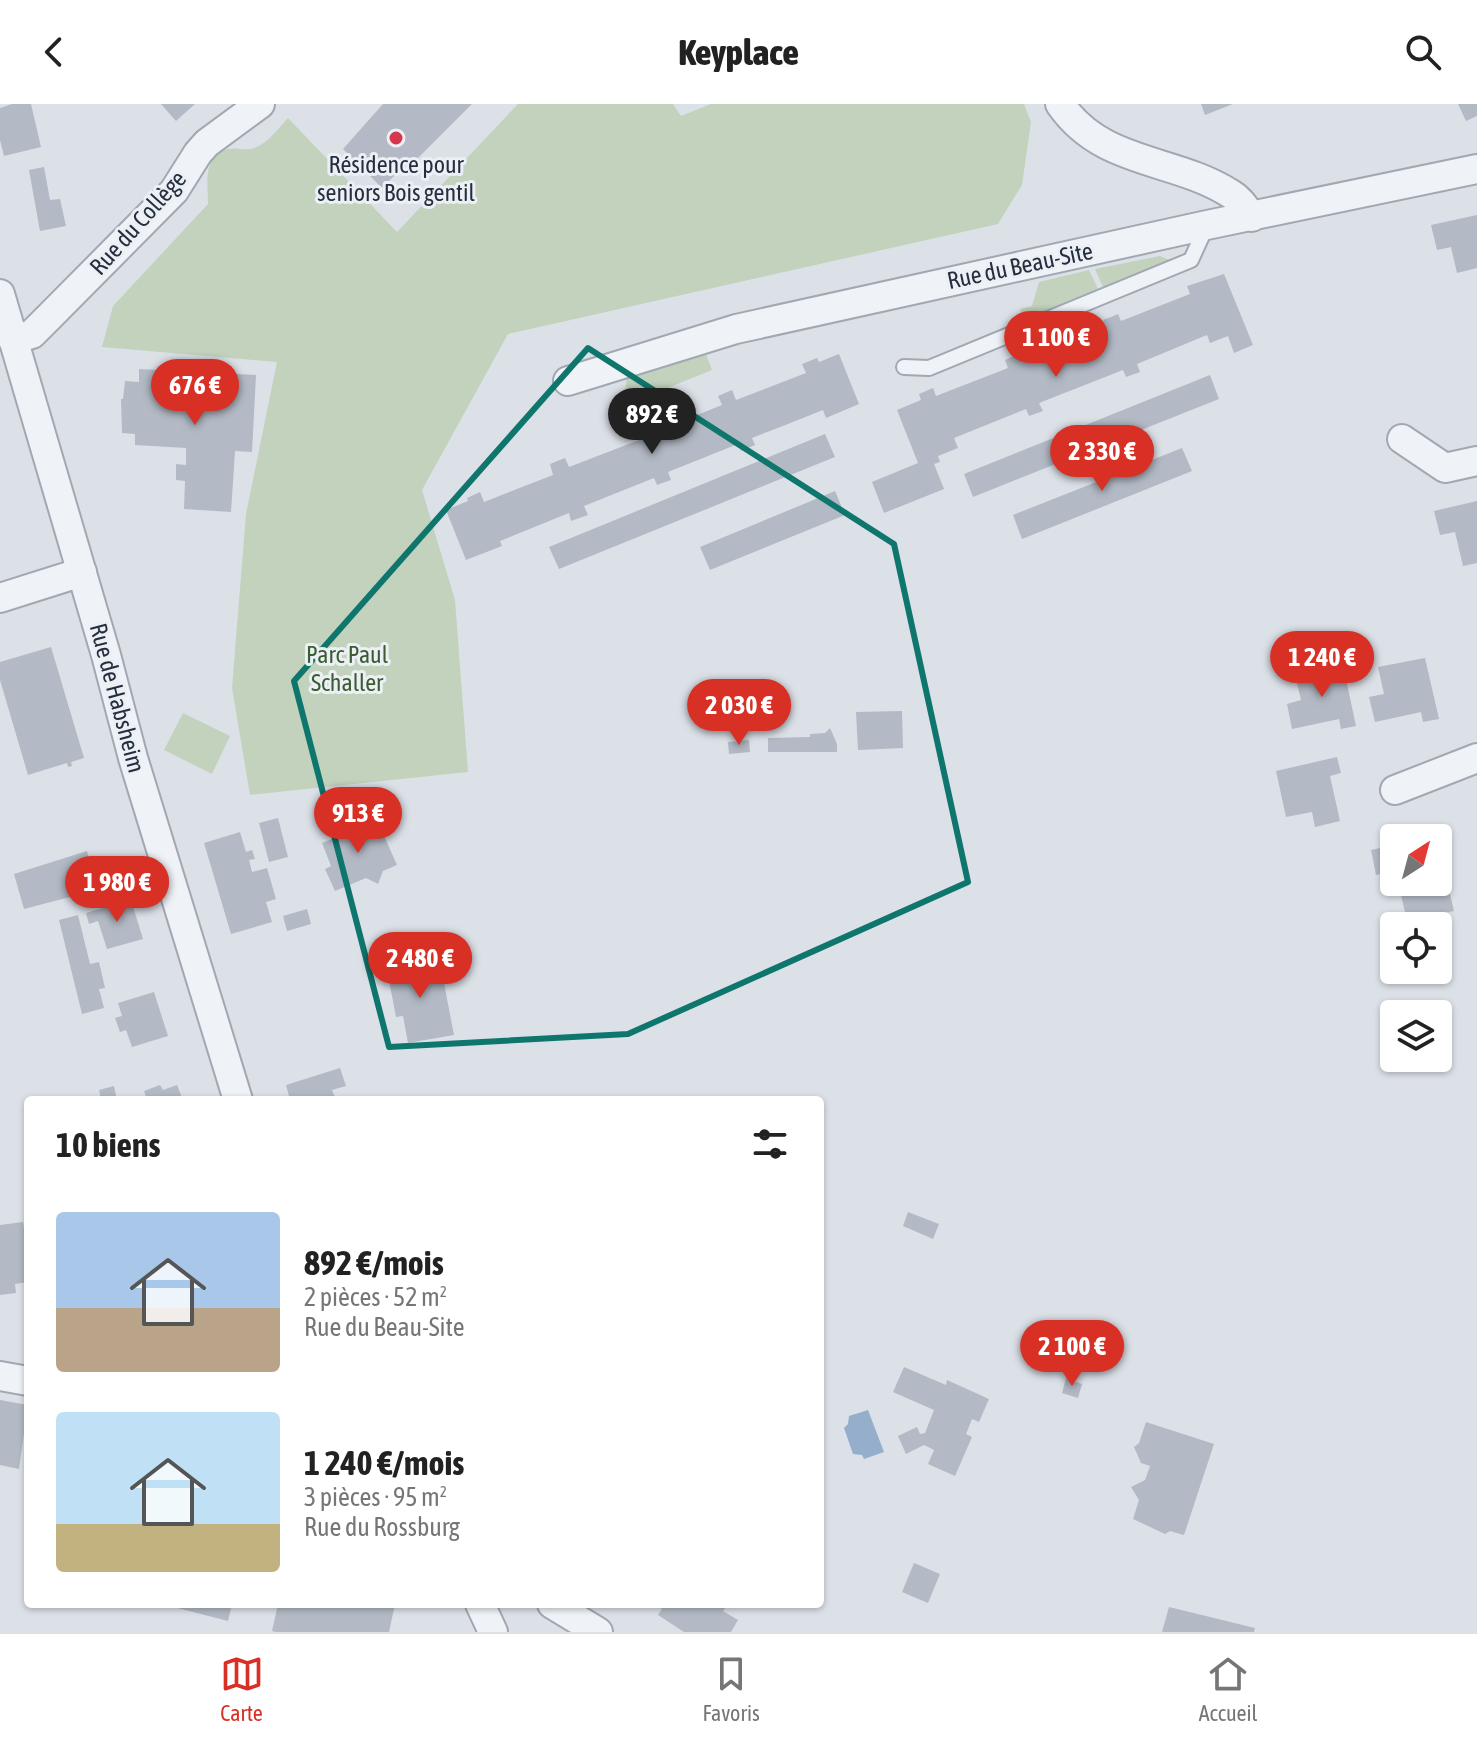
<!DOCTYPE html>
<html lang="fr">
<head>
<meta charset="utf-8">
<style>
  :root { --surface:#fff; --page:#f2f2f2; --text:#222; --muted:#767676; --line:#e0e0e0; --accent:#d93025 }
  body { margin:0; font-family:"Asap Condensed",sans-serif; background:var(--page); color:var(--text); height:100vh; display:flex; flex-direction:column; font-size:30px; white-space:nowrap }
  * { box-sizing:border-box; margin:0 }
  p { font-size:26px; color:var(--muted) }
  .icon { flex:none; width:44px; height:44px; fill:none; stroke:currentColor; stroke-width:2; stroke-linecap:round; stroke-linejoin:round }
  .map { position:relative; flex:1; overflow:hidden }
  .drawer { position:absolute; left:24px; top:992px; width:800px; height:512px; display:flex; flex-direction:column; background:var(--surface); border-radius:8px; box-shadow:0 2px 6px #0004 }
  .drawer>* { flex:none }
  .needle { width:52px; rotate:36deg }
  .controls { position:absolute; left:1380px; top:720px; display:grid; gap:16px }
  .controls a { display:grid; place-items:center; width:72px; height:72px; border-radius:8px; background:var(--surface); box-shadow:0 2px 6px #0004; font-size:40px }
  .price { position:absolute; translate:-50% -68px; padding:0 18px; border-radius:28px; background:var(--accent); color:#fff; font-size:26px; line-height:52px; filter:drop-shadow(0 2px 4px #0008) }
  .price::after { content:''; position:absolute; left:50%; top:48px; width:24px; height:18px; margin-left:-12px; background:inherit; clip-path:polygon(0 0,100% 0,50% 100%) }
  .price.on { background:#222; color:#fff }
  ul { padding:0; list-style:none }
  li { display:flex; align-items:center; gap:24px; height:200px; padding:0 32px }
  li span { display:grid; place-items:center; flex:none; width:224px; height:160px; border-radius:8px; color:#555 }
  li>.icon { margin-inline-start:auto }
  span .icon { width:96px; height:96px; fill:#fffc; stroke-width:1 }
  li b { font-size:34px }
  h2 { display:flex; justify-content:space-between; align-items:center; height:96px; padding:0 32px; font-size:34px }
  header { display:flex; justify-content:space-between; align-items:center; height:104px; padding:0 32px; background:var(--surface); font-size:36px; font-weight:800 }
  .tab-bar { display:flex; justify-content:space-around; align-items:center; height:112px; border-top:2px solid var(--line); background:var(--surface); font-size:22px; color:var(--muted) }
  .tab-bar a { display:grid; justify-items:center; gap:4px }
  .tab-bar .on { color:var(--accent) }
  .map>svg:first-child { display:block }
  .green { fill:#c2d2bd }
  .water { fill:#94aecb }
  .building { fill:#b3bac5 }
  .lines { fill:none; stroke-linecap:round; stroke-linejoin:round }
  .service-casing { stroke:#a1a8b2; stroke-width:18 }
  .minor-casing { stroke:#a1a8b2; stroke-width:32 }
  .service { stroke:#eff2f6; stroke-width:14 }
  .minor { stroke:#eff2f6; stroke-width:28 }
  .marked { fill:none; stroke:#0f766e; stroke-width:6; stroke-linejoin:round }
  .poi-dot { fill:#d7374e; stroke:#ecf0f5; stroke-width:3 }
  .labels { text-anchor:middle; stroke-width:6; stroke-linejoin:round; paint-order:stroke }
  .poi-label { font-size:24px; fill:#252e3f; stroke:#ecf0f5 }
  .street-label { font-size:24px; fill:#252e3f; stroke:#ecf0f5 }
  .park-label { font-size:24px; fill:#395c31; stroke:#ecf0f5 }
</style>
</head>
<body>
<header><svg class="icon" aria-label="back" viewBox="0 0 24 24"><path d="M15 5l-7 7 7 7"/></svg>Keyplace<svg class="icon" aria-label="search" viewBox="0 0 24 24"><circle cx="10" cy="10" r="6"/><path d="M15 15l6 6"/></svg></header>
<div class="map">
<svg width="1477" height="1528" viewBox="0 0 1477 1528">
  <rect width="100%" height="100%" fill="#dce1e8"/>
  <g class="green">
    <path d="M518,0h155l8,12 30,-12h313l7,18 -9,63 -24,39 -490,110 -86,156 33,110 13,172 -218,23 -18,-107 14,-174 31,-152 -175,-15 11,-41 95,-102c0,-19 -6,-50 20,-55 9,-2 18,2 26,-1 13,-4 25,-20 34,-30l109,114z"/>
    <path d="M1160,152l9,4 -66,27 -8,-18z"/>
    <path d="M1089,166l9,19 -74,31 -4,-11 12,-3 7,-24z"/>
    <path d="M706,250l6,16 -89,36 4,-29 8,-7z"/>
    <path d="M183,609l47,23 -18,38 -48,-24z"/>
  </g>
  <path class="water" d="M868,1306l16,42 -20,7 -2,-4 -9,-1 -9,-26 4,-4 1,-8z"/>
  <g class="building">
    <path d="M12,0h19l10,43 -37,9 -4,-16v-32z"/>
    <path d="M161,0h34l-19,17z"/>
    <path d="M383,0h89l-64,64 -3,-3 -23,23 -39,-39z"/>
    <path d="M1201,0h32l-28,11z"/>
    <path d="M1458,0h19v12l-11,5z"/>
    <path d="M44,63l6,33 10,-1 6,27 -26,5 -11,-61z"/>
    <path d="M1477,111v53l-20,5 -6,-26 -14,3 -6,-25z"/>
    <path d="M1224,170l29,71 -19,8 -6,-17 -18,7 -3,-8 -70,29 3,8 -14,5 -3,-7 -84,33 4,8 -14,5 -3,-7 -72,29 4,10 -20,8 2,6 -6,2 10,25 -60,24 -12,-31 46,-19 -21,-53 24,-10 -2,-6 14,-6 3,8 72,-28 -3,-8 15,-7 4,8 82,-33 -3,-8 8,-3 7,-3 3,7 69,-27 -3,-8z"/>
    <path d="M839,250l20,50 -33,14 -3,-8 -35,14 -36,14 3,7 -14,6 -3,-7 -70,28 3,8 -14,5 -3,-7 -70,28 4,9 -17,6 -2,-8 -69,28 2,5 -36,14 -20,-50 22,-9 -1,-3 13,-6 4,10 69,-27 -3,-11 15,-6 4,9 70,-27 -5,-11 15,-6 3,10 70,-28 -4,-9 14,-6 4,10 70,-27 -4,-9 15,-6 2,4z"/>
    <path d="M139,265l117,6 -4,77 -17,-1 -4,61 -47,-3 1,-28 -9,-1v-16l10,1v-17l-51,-3v-11l-13,-1 -1,-34h2l2,-18 14,1z"/>
    <path d="M1210,271l9,24 -246,98 -9,-23z"/>
    <path d="M825,330l10,23 -276,112 -10,-22z"/>
    <path d="M1182,344l10,23 -170,68 -9,-24z"/>
    <path d="M835,387l10,24 -135,55 -10,-23z"/>
    <path d="M1477,397v62l-14,3 -8,-34 -15,3 -6,-24z"/>
    <path d="M51,543l33,111 -13,4 1,4 -4,1 -1,-4 -39,12 -28,-95v-18z"/>
    <path d="M1425,554l14,61 -16,3 -2,-10 -46,10 -6,-25 15,-3 -6,-27z"/>
    <path d="M1343,561l13,61 -15,3 -2,-10 -47,10 -5,-25 14,-4 -6,-25z"/>
    <path d="M902,607l1,37 -45,2 -2,-38z"/>
    <path d="M830,624l7,16v8h-69v-14l42,-1v-3l15,-1z"/>
    <path d="M749,636l1,12 -21,2 -1,-12z"/>
    <path d="M1337,653l4,16 -11,3 10,45 -25,6 -3,-15 -26,5 -10,-46z"/>
    <path d="M278,714l10,39 -19,5 -10,-39z"/>
    <path d="M377,716l20,45 -14,6 -5,13 -12,-6 -31,13 -10,-22 6,-3 -9,-23 25,-10 4,-12 12,5z"/>
    <path d="M1435,720l3,14h-16l-2,-10z"/>
    <path d="M240,728l6,20 6,-2 3,9 -6,1 3,12 15,-4 9,31 -10,3 6,20 -41,12 -27,-91z"/>
    <path d="M1438,739l16,68 -47,10 -9,-39h40z"/>
    <path d="M1394,741v26l-18,4 -5,-25z"/>
    <path d="M87,747l9,32 -27,8 1,6 -46,12 -10,-35z"/>
    <path d="M131,796l12,39 -36,10 -9,-28 -9,3 -3,-11z"/>
    <path d="M307,805l4,15 -24,7 -4,-15z"/>
    <path d="M78,811l12,49 9,-2 6,26 -6,1 5,19 -22,6 -23,-94z"/>
    <path d="M432,853l5,27 7,-1 10,52 -46,8 -5,-27 -7,1 -10,-52z"/>
    <path d="M154,888l14,44 -36,11 -6,-17 -6,2 -5,-14 7,-2 -4,-13z"/>
    <path d="M340,964l6,18 -14,4 4,10h-46l-4,-15z"/>
    <path d="M160,981l3,5 14,-5 6,15h-44l7,-3 -2,-6z"/>
    <path d="M114,982l3,14h-16l-2,-10z"/>
    <path d="M908,1108l31,12 -6,15 -30,-13z"/>
    <path d="M23,1118l5,35v25l-13,2 1,9 -16,2v-70z"/>
    <path d="M904,1263l42,18 1,-5 42,19 -10,23 -7,-3 -6,15 6,3 -17,39 -27,-12 6,-14 -10,-5 -18,9 -8,-18 19,-9 3,7 5,-1 9,-23 -41,-18z"/>
    <path d="M1066,1274l16,6 -4,14 -16,-5z"/>
    <path d="M0,1296l28,5 -9,64 -19,-4z"/>
    <path d="M1146,1318l68,22 -30,91 -14,-4 -5,3 -32,-15 6,-19 -8,-13 14,-7 5,-14 -9,-3 -7,-16 5,-4z"/>
    <path d="M914,1459l26,11 -12,29 -26,-11z"/>
    <path d="M162,1500h70l-4,17z"/>
    <path d="M278,1500h117l-6,28h-113l-4,-1z"/>
    <path d="M655,1500h73l-5,7 15,9 -7,12h-47l-26,-17 4,-6z"/>
    <path d="M1169,1503l86,21 -1,4h-92z"/>
  </g>
  <g class="lines">
    <g class="service-casing">
      <path id="service" d="M904,263l25,1 262,-108 16,-35"/>
    </g>
    <g class="minor-casing">
      <g id="minor">
        <path d="M1060,0c43,62 113,53 171,90 9,5 15,15 21,23"/>
        <path d="M0,190l106,361 27,103 105,342"/>
        <path d="M13,236l19,-6 20,-20 122,-123 24,-38 9,-10 53,-39"/>
        <path d="M568,277l168,-52 471,-104 270,-56"/>
        <path d="M1402,335l43,29 32,-7"/>
        <path d="M0,494l82,-26"/>
        <path d="M1395,686l82,-32"/>
        <path d="M0,1272l28,5"/>
        <path d="M480,1500l13,28"/>
        <path d="M552,1500l46,28"/>
      </g>
    </g>
    <use href="#service" class="service"/>
    <use href="#minor" class="minor"/>
  </g>
  <path class="marked" d="M588,244l306,196 74,338 -340,152 -239,13 -95,-366z"/>
  <circle class="poi-dot" cx="396" cy="34" r="8"/>
  <g class="labels">
    <g class="poi-label">
      <text x="396" y="69">Résidence pour<tspan x="396" dy="28">seniors Bois gentil</tspan></text>
    </g>
    <g class="street-label">
      <text transform="translate(138 119) rotate(-48)" y="8">Rue du Collège</text>
      <text transform="translate(1020 162) rotate(-12)" y="8">Rue du Beau-Site</text>
      <text transform="translate(117 594) rotate(75)" y="8">Rue de Habsheim</text>
    </g>
    <g class="park-label">
      <text x="347" y="559">Parc Paul<tspan x="347" dy="28">Schaller</tspan></text>
    </g>
  </g>
</svg>
<div class="controls">
<a><svg class="needle" viewBox="-14 -14 28 28"><path d="M0-13l5 13h-10z" fill="#e53935"/><path d="M0 13l5-13h-10z" fill="#767676"/></svg></a>
<a><svg class="icon" aria-label="locate" viewBox="0 0 24 24"><circle cx="12" cy="12" r="6"/><path d="M12 2v4M12 18v4M2 12h4M18 12h4"/></svg></a>
<a><svg class="icon" aria-label="layers" viewBox="0 0 24 24"><path d="M12 4l9 5-9 5-9-5zM3 14l9 5 9-5"/></svg></a>
</div>
<b class="price" style="left:1056px;top:275px">1 100 €</b>
<b class="price" style="left:195px;top:323px">676 €</b>
<b class="price on" style="left:652px;top:352px">892 €</b>
<b class="price" style="left:1102px;top:389px">2 330 €</b>
<b class="price" style="left:1322px;top:595px">1 240 €</b>
<b class="price" style="left:739px;top:643px">2 030 €</b>
<b class="price" style="left:358px;top:751px">913 €</b>
<b class="price" style="left:117px;top:820px">1 980 €</b>
<b class="price" style="left:420px;top:896px">2 480 €</b>
<b class="price" style="left:1072px;top:1284px">2 100 €</b>
<section class="drawer">
<h2>10 biens<svg class="icon" aria-label="filters" viewBox="0 0 24 24"><path d="M4 7h16M4 17h16"/><circle cx="9" cy="7" r="2"/><circle cx="15" cy="17" r="2"/></svg></h2>
<ul>
<li><span style="background:linear-gradient(#a9c7e8 60%,#b9a48a 0)"><svg class="icon" aria-label="home" viewBox="0 0 24 24"><path d="M3 11l9-7 9 7M6 9v11h12V9"/></svg></span><div><b>892 €/mois</b><p>2 pièces · 52 m²</p><p>Rue du Beau-Site</p></div></li>
<li><span style="background:linear-gradient(#bfe0f5 70%,#c2b280 0)"><svg class="icon" aria-label="home" viewBox="0 0 24 24"><path d="M3 11l9-7 9 7M6 9v11h12V9"/></svg></span><div><b>1 240 €/mois</b><p>3 pièces · 95 m²</p><p>Rue du Rossburg</p></div></li>
</ul>
</section>
</div>
<nav class="tab-bar">
<a class="on"><svg class="icon" aria-label="map" viewBox="0 0 24 24"><path d="M3 6l6-2 6 2 6-2v14l-6 2-6-2-6 2zM9 4v14M15 6v14"/></svg>Carte</a>
<a><svg class="icon" aria-label="saved" viewBox="0 0 24 24"><path d="M7 4h10v16l-5-4-5 4z"/></svg>Favoris</a>
<a><svg class="icon" aria-label="home" viewBox="0 0 24 24"><path d="M3 11l9-7 9 7M6 9v11h12V9"/></svg>Accueil</a>
</nav>
</body>
</html>
